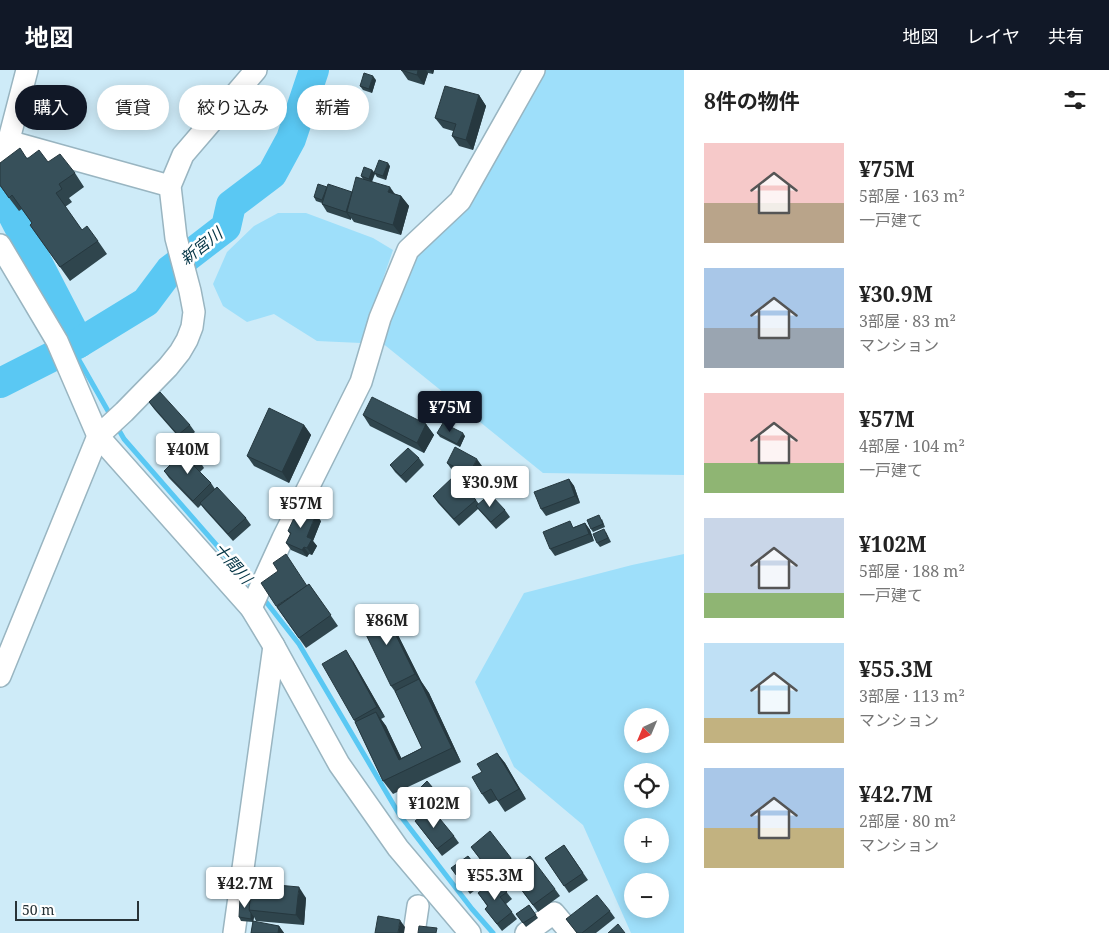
<!DOCTYPE html>
<html lang="ja">
<head>
<meta charset="utf-8">
<style>
  :root { --surface:#fff; --page:#f6f6f6; --text:#222; --muted:#767676; --accent:#111827 }
  body { margin:0; font-family:"Noto Serif","Noto Sans JP",serif; background:var(--page); color:var(--text); height:100vh; display:flex; flex-direction:column; font-size:19px; white-space:nowrap }
  * { box-sizing:border-box; margin:0 }
  p { font-size:16px; color:var(--muted) }
  .icon { flex:none; width:28px; height:28px; fill:none; stroke:currentColor; stroke-width:2; stroke-linecap:round; stroke-linejoin:round }
  .map { position:relative; flex:1; overflow:hidden }
  .drawer { display:flex; flex-direction:column; background:var(--surface); width:425px }
  .drawer>* { flex:none }
  .top-card { position:absolute; left:15px; top:15px; width:475px; height:45px; display:flex; gap:10px }
  .needle { width:32px; rotate:224deg }
  .buttons { position:absolute; left:624px; top:638px; display:grid; gap:10px }
  .buttons a { display:grid; place-items:center; width:45px; height:45px; border-radius:50%; background:var(--surface); box-shadow:0 2px 12px #0003; font-size:25px }
  .scale { position:absolute; left:15px; bottom:12px; width:124px; box-sizing:border-box; padding-left:5px; border:2px solid #283338; border-top:0; font-size:14px; line-height:18px; white-space:nowrap; color:#283338; -webkit-text-stroke:4px #fff; paint-order:stroke }
  .price { position:absolute; translate:-50% -42px; padding:0 11px; border-radius:5px; background:#fff; color:#222; font-size:16px; line-height:32px; filter:drop-shadow(0 1px 2px #0008) }
  .price::after { content:''; position:absolute; left:50%; top:30px; width:15px; height:11px; margin-left:-8px; background:inherit; clip-path:polygon(0 0,100% 0,50% 100%) }
  .price.active { background:var(--accent); color:#fff }
  ul { padding:0; list-style:none }
  li { display:flex; align-items:center; gap:15px; height:125px; padding:0 20px }
  li span { display:grid; place-items:center; flex:none; width:140px; height:100px; border-radius:0px; color:#555 }
  li>.icon { margin-inline-start:auto }
  span .icon { width:60px; height:60px; fill:#fffc; stroke-width:1 }
  li b { font-size:21px }
  h2 { display:flex; justify-content:space-between; align-items:center; height:60px; padding:0 20px; font-size:21px }
  .tag { padding:0 18px; border-radius:22px; background:var(--surface); box-shadow:0 2px 12px #0003; font-size:18px; line-height:45px }
  .tag.active { background:var(--accent); color:#fff }
  header { display:flex; align-items:center; gap:30px; box-sizing:border-box; height:70px; padding:0 25px; background:var(--accent); color:#fff }
  header strong { font-size:24px }
  nav { display:flex; gap:28px; margin-inline-start:auto; font-size:18px }
  main { display:flex; flex:1; min-height:0 }
  .map>svg:first-child { display:block }
  .green { fill:#9edffa; fill-rule:evenodd }
  .lines { fill:none; stroke-linecap:round; stroke-linejoin:round }
  .stream { stroke:#5ac8f3; stroke-width:5 }
  .river { stroke:#5ac8f3; stroke-width:30 }
  .minor-casing { stroke:#99b5c1; stroke-width:24 }
  .minor { stroke:#fff; stroke-width:21 }
  .wall { fill:#2f454d }
  .shaded-wall { fill:#26383f }
  .building { fill:#37505a; stroke:#26383f }
  .labels { text-anchor:middle; stroke-width:5; stroke-linejoin:round; paint-order:stroke }
  .water-label { font-size:16px; font-style:italic; fill:#003243; stroke:#fff }
</style>
</head>
<body>
<header>
<strong>地図</strong>
<nav><a>地図</a><a>レイヤ</a><a>共有</a></nav>
</header>
<main>
<div class="map">
<svg width="684" height="863" viewBox="0 0 684 863">
  <rect width="100%" height="100%" fill="#ceebf8"/>
  <g class="green">
    <path d="M546,0h138v405l-141,-2 -162,-131 35,-84 52,-52z"/>
    <path d="M278,143h28l67,25 20,12 -32,93 -44,-2 -43,-27 -27,8 -24,-16 -10,-22 14,-32 27,-26z"/>
    <path d="M684,484v379h-53l-48,-108 -69,-58 -39,-85 49,-89 108,-28zM660,646v28h-28v-28zM660,701v28h-28v-28zM632,756h28v28h-28zM632,811h28v28h-28z"/>
  </g>
  <g class="lines">
    <g class="stream">
      <path d="M71,276l41,72"/>
      <path d="M116,355l8,14 130,149"/>
      <path d="M263,528l36,46 100,170 73,95 21,24"/>
    </g>
    <g class="river">
      <path d="M0,120l79,153 -79,40"/>
      <path d="M79,273l67,-41 24,-32 56,-43 5,-22 41,-31 19,-35 23,-69"/>
    </g>
    <g class="minor-casing">
      <g id="minor">
        <path d="M8,71l162,45"/>
        <path d="M0,104l27,-104"/>
        <path d="M0,175l57,96 41,95 153,172 23,38 65,118 59,84 72,85"/>
        <path d="M251,538l32,-70 78,-156 19,-64 28,-68 52,-49 74,-131"/>
        <path d="M0,606l98,-240 26,-24 44,-45 12,-15 7,-12 5,-13 2,-15 -4,-21 -14,-53 -6,-52 13,-31 73,-85"/>
        <path d="M234,863l40,-287"/>
        <path d="M414,863l4,-27"/>
        <path d="M526,863l28,-20 17,20"/>
      </g>
    </g>
    <use href="#minor" class="minor"/>
  </g>
  <g class="wall">
    <path d="M401,0h33l-1,4 -5,-1 -4,12 -16,-5z"/>
    <path d="M376,10l-4,13 -9,-3 -3,-4z"/>
    <path d="M479,25l7,11 -13,44 -14,-4 -7,-10 1,-5 -10,-3 -8,-10z"/>
    <path d="M48,92l27,11 9,14 -15,11 3,4 -7,5 17,23 16,11 9,13 -37,27 -40,-56 2,-2 -10,-14 -3,2 -19,-25z"/>
    <path d="M390,96l-4,14 -9,-3 -2,-3 -3,8 23,12 6,2 8,10 -8,29 -47,-13 -3,-4v2l-24,-8 -5,-8v-1l-6,-2 -2,-4 13,-10 25,5 11,-13 -2,-3 11,-6 2,3z"/>
    <path d="M149,332l41,23 5,7 -12,10 -29,-33z"/>
    <path d="M363,345l63,9 8,11 -10,18 -54,-27z"/>
    <path d="M304,355l7,10 -22,48 -35,-17 -7,-10z"/>
    <path d="M437,363l28,3 -5,11 -20,-10z"/>
    <path d="M419,388l5,7 -18,18 -11,-11 -5,-7z"/>
    <path d="M199,390l5,8 -4,4 11,11 4,6 31,29 5,7 -18,16 -28,-31 -4,-5 -3,3 -29,-30 -5,-7z"/>
    <path d="M447,393l35,3 -8,15 -22,-11z"/>
    <path d="M569,409l5,7 6,17 -34,13 -5,-7z"/>
    <path d="M433,426l43,4 3,4 26,6 5,7 -14,12 -18,-20 -19,17 -21,-23z"/>
    <path d="M602,449l3,8 -12,5 -2,-3z"/>
    <path d="M321,451l-8,20 4,5 -5,9 -3,-1 -2,3 -16,-7 -5,-7 4,-9 -2,-3z"/>
    <path d="M585,453l5,7 4,11 -39,15 -5,-7 24,-22z"/>
    <path d="M606,462l5,10 -11,5 -3,-4z"/>
    <path d="M309,514l29,42 -32,22 -30,-42z"/>
    <path d="M382,537l7,10 32,64 8,12 32,69 -68,32 -10,-13 -29,-61 -1,-59 32,56 -4,2 5,7 15,32 21,-10 -26,-55 -5,-7z"/>
    <path d="M497,683l8,10 21,36 -21,13 -8,-12 -8,4 -7,-10v-22z"/>
    <path d="M420,718l24,13 2,4 -7,6z"/>
    <path d="M415,751l39,15 5,7 -17,13z"/>
    <path d="M564,775l24,35 -19,13 -24,-35z"/>
    <path d="M471,777l40,11 5,7 -19,15 15,19 -6,5 11,15 -15,12 -17,-22 2,-3 -9,-13 17,-14z"/>
    <path d="M451,798l31,6 5,7 -17,13z"/>
    <path d="M513,809l42,10 5,7 -22,16z"/>
    <path d="M282,816l24,12 -2,27 -48,-4 -2,-4 -1,5 26,4 5,7h-33l2,-11 -12,-1 -2,-4 11,-18z"/>
    <path d="M529,835l9,13 -12,9 -10,-13z"/>
    <path d="M610,841l5,7 -19,15h-19l-11,-14z"/>
  </g>
  <g class="shaded-wall">
    <path d="M418,0h8l2,3 -4,12 -7,-10z"/>
    <path d="M430,0h4l-1,4z"/>
    <path d="M373,6l3,4 -4,13 -3,-4z"/>
    <path d="M479,25l7,11 -13,44 -7,-10z"/>
    <path d="M388,93l2,3 -4,14 -3,-4z"/>
    <path d="M372,100l3,3 -4,9 -2,-3z"/>
    <path d="M390,117l7,10 -9,-5z"/>
    <path d="M352,122l-5,20 4,6v2l-5,-8z"/>
    <path d="M401,126l8,10 -8,29 -8,-10z"/>
    <path d="M426,354l8,11 -10,18 -7,-10z"/>
    <path d="M304,355l7,10 -22,48 -7,-11z"/>
    <path d="M463,363l2,3 -5,11 -3,-3z"/>
    <path d="M477,389l5,7 -8,15 -5,-7z"/>
    <path d="M569,409l5,7 6,17 -5,-7z"/>
    <path d="M316,444l5,7 -8,20 4,5 -5,9 -5,-7v-11z"/>
    <path d="M585,453l5,7 4,11 -5,-7z"/>
    <path d="M304,477l5,7 -2,3 -5,-7z"/>
    <path d="M382,537l7,10 32,64 8,12 32,69 -9,-14 -31,-65 -6,-9z"/>
    <path d="M346,580l7,11 32,56 -8,-10z"/>
    <path d="M376,642l10,14 21,44 -8,-10z"/>
    <path d="M497,683l8,10 21,36 -7,-10z"/>
    <path d="M278,809l7,11 -8,-5z"/>
    <path d="M299,817l7,11 -2,27 -8,-10z"/>
    <path d="M251,843l3,4 -1,5 -2,-3z"/>
    <path d="M400,850l5,7 -1,6h-6z"/>
    <path d="M279,856l5,7h-6z"/>
  </g>
  <g class="building">
    <path d="M401,0h17l-1,5z"/>
    <path d="M364,3l9,3 -4,13 -9,-3z"/>
    <path d="M445,16l34,9 -13,45 -14,-4 4,-12 -21,-6z"/>
    <path d="M20,78l7,11 12,-9 9,12 12,-8 15,19 -16,11 3,5 -6,4 26,37 5,-4 11,15 -38,26 -30,-42 2,-2 -20,-28 -3,3 -9,-13v-22z"/>
    <path d="M379,90l9,3 -5,13 -9,-3z"/>
    <path d="M364,97l8,3 -3,9 -8,-3z"/>
    <path d="M356,107l34,10 -2,5 13,4 -8,29 -46,-13z"/>
    <path d="M318,114l9,3 -5,13 -8,-3z"/>
    <path d="M328,114l24,8 -6,20 -24,-8z"/>
    <path d="M160,322l30,33 -12,10 -29,-33z"/>
    <path d="M372,327l54,27 -9,19 -54,-28z"/>
    <path d="M269,338l35,17 -22,47 -35,-16z"/>
    <path d="M443,353l20,10 -6,11 -20,-11z"/>
    <path d="M455,377l22,12 -8,15 -22,-11z"/>
    <path d="M187,378l12,12 -5,6 17,17 -18,18 -29,-30z"/>
    <path d="M408,378l11,10 -18,18 -11,-11z"/>
    <path d="M454,406l22,24 -22,19 -21,-23z"/>
    <path d="M569,409l6,17 -34,13 -7,-17z"/>
    <path d="M217,417l29,31 -18,16 -28,-31z"/>
    <path d="M490,424l15,16 -14,12 -15,-16z"/>
    <path d="M299,437l17,7 -9,23 5,2 -5,9 -3,-1 -2,3 -16,-7 5,-10 -3,-2z"/>
    <path d="M599,445l4,9 -12,5 -4,-9z"/>
    <path d="M570,451l3,7 12,-5 4,11 -39,15 -7,-17z"/>
    <path d="M604,459l4,9 -11,5 -4,-9z"/>
    <path d="M286,484l21,32 -31,20 -15,-23 17,-12 -5,-8z"/>
    <path d="M309,514l22,31 -32,23 -22,-31z"/>
    <path d="M382,537l33,67 -24,12 -33,-68z"/>
    <path d="M346,580l31,57 -23,13 -32,-56z"/>
    <path d="M419,609l33,69 -69,33 -28,-59 21,-10 23,48 23,-12 -27,-57z"/>
    <path d="M497,683l22,36 -21,12 -7,-12 -9,5 -10,-17 10,-5 -5,-8z"/>
    <path d="M427,711l17,20 -8,6 -16,-19z"/>
    <path d="M431,738l23,28 -17,13 -22,-28z"/>
    <path d="M490,761l21,27 -20,15 -20,-26z"/>
    <path d="M564,775l19,28 -19,13 -19,-28z"/>
    <path d="M468,786l14,18 -17,13 -14,-19z"/>
    <path d="M530,786l25,33 -22,16 -25,-33z"/>
    <path d="M252,807l26,2 -1,6 22,2 -3,28 -47,-5z"/>
    <path d="M496,809l11,13 -7,5 12,15 -15,12 -12,-15 3,-3 -10,-13z"/>
    <path d="M597,825l13,16 -28,22h-5l-11,-14z"/>
    <path d="M240,828l10,1 -1,11 2,3v6l-12,-2z"/>
    <path d="M529,835l7,10 -13,8 -7,-9z"/>
    <path d="M378,846l22,4 -2,13h-23z"/>
    <path d="M253,851l26,5 -1,7h-27z"/>
    <path d="M618,854l7,9h-17z"/>
    <path d="M419,856l18,2 -1,5h-18z"/>
  </g>
  <g class="labels">
    <g class="water-label">
      <text transform="translate(201 176) rotate(-38)" y="6">新宮川</text>
      <text transform="translate(233 493) rotate(49)" y="6">十間川</text>
    </g>
  </g>
</svg>
<div class="buttons">
<a><svg class="needle" viewBox="-14 -14 28 28"><path d="M0-13l5 13h-10z" fill="#e53935"/><path d="M0 13l5-13h-10z" fill="#767676"/></svg></a>
<a><svg class="icon" aria-label="locate" viewBox="0 0 24 24"><circle cx="12" cy="12" r="6"/><path d="M12 2v4M12 18v4M2 12h4M18 12h4"/></svg></a>
<a>+</a>
<a>−</a>
</div>
<div class="scale">50 m</div>
<b class="price active" style="left:450px;top:363px">¥75M</b>
<b class="price" style="left:188px;top:405px">¥40M</b>
<b class="price" style="left:490px;top:438px">¥30.9M</b>
<b class="price" style="left:301px;top:459px">¥57M</b>
<b class="price" style="left:387px;top:576px">¥86M</b>
<b class="price" style="left:434px;top:759px">¥102M</b>
<b class="price" style="left:495px;top:831px">¥55.3M</b>
<b class="price" style="left:245px;top:839px">¥42.7M</b>
<div class="top-card">
<a class="tag active">購入</a>
<a class="tag">賃貸</a>
<a class="tag">絞り込み</a>
<a class="tag">新着</a>
</div>
</div>
<section class="drawer">
<h2>8件の物件<svg class="icon" aria-label="filters" viewBox="0 0 24 24"><path d="M4 7h16M4 17h16"/><circle cx="9" cy="7" r="2"/><circle cx="15" cy="17" r="2"/></svg></h2>
<ul>
<li><span style="background:linear-gradient(#f6c9c9 60%,#b9a48a 0)"><svg class="icon" aria-label="home" viewBox="0 0 24 24"><path d="M3 11l9-7 9 7M6 9v11h12V9"/></svg></span><div><b>¥75M</b><p>5部屋 · 163 m²</p><p>一戸建て</p></div></li>
<li><span style="background:linear-gradient(#a9c7e8 60%,#9aa5b1 0)"><svg class="icon" aria-label="home" viewBox="0 0 24 24"><path d="M3 11l9-7 9 7M6 9v11h12V9"/></svg></span><div><b>¥30.9M</b><p>3部屋 · 83 m²</p><p>マンション</p></div></li>
<li><span style="background:linear-gradient(#f6c9c9 70%,#8fb573 0)"><svg class="icon" aria-label="home" viewBox="0 0 24 24"><path d="M3 11l9-7 9 7M6 9v11h12V9"/></svg></span><div><b>¥57M</b><p>4部屋 · 104 m²</p><p>一戸建て</p></div></li>
<li><span style="background:linear-gradient(#c9d6e8 75%,#8fb573 0)"><svg class="icon" aria-label="home" viewBox="0 0 24 24"><path d="M3 11l9-7 9 7M6 9v11h12V9"/></svg></span><div><b>¥102M</b><p>5部屋 · 188 m²</p><p>一戸建て</p></div></li>
<li><span style="background:linear-gradient(#bfe0f5 75%,#c2b280 0)"><svg class="icon" aria-label="home" viewBox="0 0 24 24"><path d="M3 11l9-7 9 7M6 9v11h12V9"/></svg></span><div><b>¥55.3M</b><p>3部屋 · 113 m²</p><p>マンション</p></div></li>
<li><span style="background:linear-gradient(#a9c7e8 60%,#c2b280 0)"><svg class="icon" aria-label="home" viewBox="0 0 24 24"><path d="M3 11l9-7 9 7M6 9v11h12V9"/></svg></span><div><b>¥42.7M</b><p>2部屋 · 80 m²</p><p>マンション</p></div></li>
</ul>
</section>
</main>
</body>
</html>
